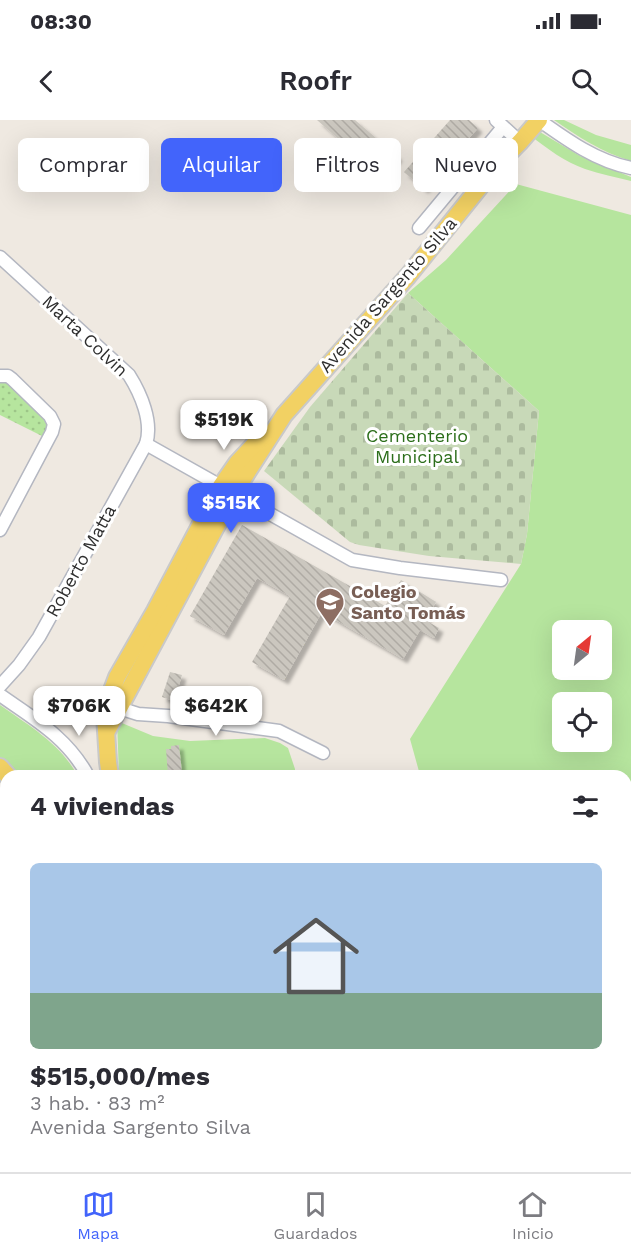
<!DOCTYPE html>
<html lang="es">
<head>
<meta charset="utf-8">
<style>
  :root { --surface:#fff; --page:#f2f2f3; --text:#2b2b33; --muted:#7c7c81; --line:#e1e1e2; --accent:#4264fb }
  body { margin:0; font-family:"Work Sans",sans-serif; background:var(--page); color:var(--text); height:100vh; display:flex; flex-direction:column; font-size:22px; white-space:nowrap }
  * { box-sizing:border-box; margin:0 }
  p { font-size:20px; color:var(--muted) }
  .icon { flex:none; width:33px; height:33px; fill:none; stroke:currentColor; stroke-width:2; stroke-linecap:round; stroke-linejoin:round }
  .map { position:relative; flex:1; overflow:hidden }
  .side { position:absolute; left:0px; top:650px; width:632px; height:404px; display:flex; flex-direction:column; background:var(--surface); border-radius:18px 18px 0 0; box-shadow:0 6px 24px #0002 }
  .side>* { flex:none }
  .hud { position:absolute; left:18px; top:18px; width:596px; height:54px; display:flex; gap:12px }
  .needle { width:39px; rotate:29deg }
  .fabs { position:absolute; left:552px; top:500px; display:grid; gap:12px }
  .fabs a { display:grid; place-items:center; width:60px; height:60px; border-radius:9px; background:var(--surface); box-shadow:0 6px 24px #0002; font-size:30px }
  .price { position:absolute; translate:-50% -51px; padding:0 14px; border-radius:12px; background:#fff; color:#222; font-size:20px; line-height:39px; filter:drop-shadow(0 2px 3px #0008) }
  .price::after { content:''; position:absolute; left:50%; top:36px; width:18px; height:14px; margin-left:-9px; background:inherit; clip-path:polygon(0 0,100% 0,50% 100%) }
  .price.active { background:var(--accent); color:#fff }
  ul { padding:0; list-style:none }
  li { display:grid; align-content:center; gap:12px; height:318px; padding:0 30px }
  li+li { border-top:2px solid var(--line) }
  li span { display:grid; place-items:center; height:186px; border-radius:9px; color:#555 }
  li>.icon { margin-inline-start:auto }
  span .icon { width:108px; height:108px; fill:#fffc; stroke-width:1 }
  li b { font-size:26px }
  h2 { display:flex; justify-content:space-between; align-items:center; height:72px; padding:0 30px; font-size:26px }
  .pill { padding:0 21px; border-radius:9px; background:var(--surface); box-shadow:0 6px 24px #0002; font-size:21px; line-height:54px }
  .pill.active { background:var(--accent); color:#fff }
  .status { display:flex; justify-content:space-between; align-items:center; height:42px; padding:0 30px; background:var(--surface); direction:ltr }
  .status svg { height:16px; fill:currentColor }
  header { display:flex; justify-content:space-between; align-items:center; height:78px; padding:0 30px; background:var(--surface); font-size:27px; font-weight:600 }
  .menu { display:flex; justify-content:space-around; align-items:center; height:84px; border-top:2px solid var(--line); background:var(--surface); font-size:16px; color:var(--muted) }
  .menu a { display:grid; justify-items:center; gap:3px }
  .menu .active { color:var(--accent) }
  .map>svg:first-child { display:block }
  .grass { fill:#b6e59e; fill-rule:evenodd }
  .cemetery { fill:url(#cemetery-stones) }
  .park { fill:url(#park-dots) }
  .building { fill:url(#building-back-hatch); filter:url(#shadow) }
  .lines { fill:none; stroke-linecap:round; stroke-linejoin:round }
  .minor-casing { stroke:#b4b7c1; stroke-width:15 }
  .major-casing { stroke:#c9c9c9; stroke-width:20 }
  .minor { stroke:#fff; stroke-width:12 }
  .major { stroke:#f2d163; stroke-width:16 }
  .labels { text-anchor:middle; stroke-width:6; stroke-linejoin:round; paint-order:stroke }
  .street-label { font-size:18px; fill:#2e2e2e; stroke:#fff }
  .park-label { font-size:18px; fill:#2c6e1b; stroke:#fff }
  .education-label { font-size:18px; font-weight:bold; fill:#785e54; stroke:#fff; text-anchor:start }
</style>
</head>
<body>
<div class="status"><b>08:30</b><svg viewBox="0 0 49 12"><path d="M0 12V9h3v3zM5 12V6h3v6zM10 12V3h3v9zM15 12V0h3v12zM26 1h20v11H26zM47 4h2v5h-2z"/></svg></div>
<header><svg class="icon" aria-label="back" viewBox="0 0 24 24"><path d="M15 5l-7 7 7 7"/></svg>Roofr<svg class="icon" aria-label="search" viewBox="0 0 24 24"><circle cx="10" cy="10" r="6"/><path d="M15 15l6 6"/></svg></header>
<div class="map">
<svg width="631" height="1052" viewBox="0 0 631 1052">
  <defs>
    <pattern id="cemetery-stones" width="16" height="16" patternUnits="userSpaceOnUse" patternTransform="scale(1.5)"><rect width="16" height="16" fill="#c8d9b8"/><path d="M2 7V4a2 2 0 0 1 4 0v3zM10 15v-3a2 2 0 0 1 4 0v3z" fill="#acbb9e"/></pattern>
    <pattern id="park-dots" width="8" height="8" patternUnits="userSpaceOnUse" patternTransform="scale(1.5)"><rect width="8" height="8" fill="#b6e59e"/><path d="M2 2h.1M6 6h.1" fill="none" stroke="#9dc588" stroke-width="1.8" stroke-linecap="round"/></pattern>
    <pattern id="building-back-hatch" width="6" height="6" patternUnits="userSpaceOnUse" patternTransform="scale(1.5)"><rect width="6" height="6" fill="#cbc7bf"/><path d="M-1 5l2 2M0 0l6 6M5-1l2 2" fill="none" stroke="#afaba4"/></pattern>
    <filter id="shadow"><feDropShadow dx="4.5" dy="4.5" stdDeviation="1.5" flood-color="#0004"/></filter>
  </defs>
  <rect width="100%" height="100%" fill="#efe9e1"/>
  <g class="grass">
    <path d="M554,0h10l32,15 35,10v16c-28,-8 -54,-25 -77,-41z"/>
    <path d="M540,12l40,24 51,21v4c-15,-4 -31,-7 -46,-12 -20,-7 -37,-20 -53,-32l4,-4z"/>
    <path d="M516,64l115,31v800l-5,-1v-238l-206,-1 -10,-36 111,-175 6,-30 12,-123 -131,-118 38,-33zM562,510h40v39h-40zM562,582h40v39h-40z"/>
    <path d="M0,585c28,20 61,39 77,70h-59l-18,-17z"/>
    <path d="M117,601l36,15 37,5 75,-3 15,5 8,5 7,21v6h-176z"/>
  </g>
  <path class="cemetery" d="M408,173l131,118 -12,123 -6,30 -92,-8 -70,-11 -9,-3 -86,-71 46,-64z"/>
  <path class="park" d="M5,259l44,41 -3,18 -46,-23v-35z"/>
  <g class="building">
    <path d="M317,0h38l43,37 -17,19z"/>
    <path d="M450,0h19l9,8 -54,61 -20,-17z"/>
    <path d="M242,405l143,81 16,-26 35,22 -11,18 14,8 -5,10 -14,-8 -17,29 -81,-47 -38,68 -32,-18 38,-66 -33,-18 -33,57 -34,-19z"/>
    <path d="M170,552l12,3 -8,26 -12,-4z"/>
    <path d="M179,625l3,28 -1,2 -13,1 -2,-27h5v-3z"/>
  </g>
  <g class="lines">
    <g class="minor-casing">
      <g id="minor">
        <path d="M496,0l24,22"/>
        <path d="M539,0c28,20 57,41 92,48"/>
        <path d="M419,108l84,-101"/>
        <path d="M0,137l129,118c12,19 24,47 17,69l-107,193 -20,28 -19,21"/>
        <path d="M0,256h8l4,3 38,37 4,8 -2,8 -52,98"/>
        <path d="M146,324l206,116 48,8 101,12"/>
        <path d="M0,575c34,24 67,42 88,81"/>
        <path d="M119,588l19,6 30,2 111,15 44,22"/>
        <path d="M0,809l6,5"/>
        <path d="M0,858l6,-5"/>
        <path d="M626,903l5,1"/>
        <path d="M626,1031l5,-9"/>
        <path d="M137,1047l5,5"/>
        <path d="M445,1047l3,5"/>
        <path d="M66,1052l7,-5"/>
        <path d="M297,1052l4,-5"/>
        <path d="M519,1052l3,-5"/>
        <path d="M613,1052l3,-5"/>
      </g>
    </g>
    <g class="major-casing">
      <g id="major">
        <path d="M107,611l127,-238 50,-78 124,-139 91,-113 21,-21 19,-22"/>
        <path d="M0,647l8,9"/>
        <path d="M110,656l-2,-14 -3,-47 6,-22 6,-16 38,-66 66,-125 16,-23 27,-29"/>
        <path d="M0,688l6,5"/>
        <path d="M0,985l6,-5"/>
        <path d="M0,1006l6,-5"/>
        <path d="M310,1047l3,5"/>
        <path d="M336,1047l3,5"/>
      </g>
    </g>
    <use href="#minor" class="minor"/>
    <use href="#major" class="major"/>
  </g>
  <defs>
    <g id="school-pin" transform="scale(1.5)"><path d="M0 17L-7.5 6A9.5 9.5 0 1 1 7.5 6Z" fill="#8d6e63" stroke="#fff"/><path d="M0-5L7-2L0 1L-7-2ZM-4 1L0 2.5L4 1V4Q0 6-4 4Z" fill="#fff"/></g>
  </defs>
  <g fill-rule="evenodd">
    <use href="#school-pin" x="330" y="482"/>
  </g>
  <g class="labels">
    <g class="street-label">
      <text transform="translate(388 175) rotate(-49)" y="6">Avenida Sargento Silva</text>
      <text transform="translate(85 216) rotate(43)" y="6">Marta Colvin</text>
      <text transform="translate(81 441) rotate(-61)" y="6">Roberto Matta</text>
    </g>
    <g class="park-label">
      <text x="417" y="322">Cementerio<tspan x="417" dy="21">Municipal</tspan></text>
    </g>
    <g class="education-label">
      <text x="351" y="478">Colegio<tspan x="351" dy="21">Santo Tomás</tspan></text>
    </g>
  </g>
</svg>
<div class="fabs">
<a><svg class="needle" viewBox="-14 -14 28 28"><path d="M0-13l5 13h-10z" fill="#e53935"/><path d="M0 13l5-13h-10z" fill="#7c7c81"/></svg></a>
<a><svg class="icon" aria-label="locate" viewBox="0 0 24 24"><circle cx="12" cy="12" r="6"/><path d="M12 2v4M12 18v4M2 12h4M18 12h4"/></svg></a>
</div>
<b class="price" style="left:224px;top:331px">$519K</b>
<b class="price active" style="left:231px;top:414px">$515K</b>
<b class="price" style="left:79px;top:617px">$706K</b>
<b class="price" style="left:216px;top:617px">$642K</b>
<div class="hud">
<a class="pill">Comprar</a>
<a class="pill active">Alquilar</a>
<a class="pill">Filtros</a>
<a class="pill">Nuevo</a>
</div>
<section class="side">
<h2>4 viviendas<svg class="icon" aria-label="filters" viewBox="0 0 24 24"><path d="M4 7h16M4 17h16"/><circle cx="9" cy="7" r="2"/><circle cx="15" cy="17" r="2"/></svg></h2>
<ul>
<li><span style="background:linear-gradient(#a9c7e8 70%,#7fa58c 0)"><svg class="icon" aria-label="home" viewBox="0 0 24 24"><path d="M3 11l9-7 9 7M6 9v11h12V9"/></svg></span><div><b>$515,000/mes</b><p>3 hab. · 83 m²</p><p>Avenida Sargento Silva</p></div></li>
</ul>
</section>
</div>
<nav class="menu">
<a class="active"><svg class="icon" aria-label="map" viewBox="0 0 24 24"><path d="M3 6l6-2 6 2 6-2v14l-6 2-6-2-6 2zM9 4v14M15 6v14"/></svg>Mapa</a>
<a><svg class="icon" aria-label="saved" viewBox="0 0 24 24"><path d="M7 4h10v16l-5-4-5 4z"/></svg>Guardados</a>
<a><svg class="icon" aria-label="home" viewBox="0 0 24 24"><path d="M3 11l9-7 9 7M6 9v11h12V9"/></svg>Inicio</a>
</nav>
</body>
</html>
